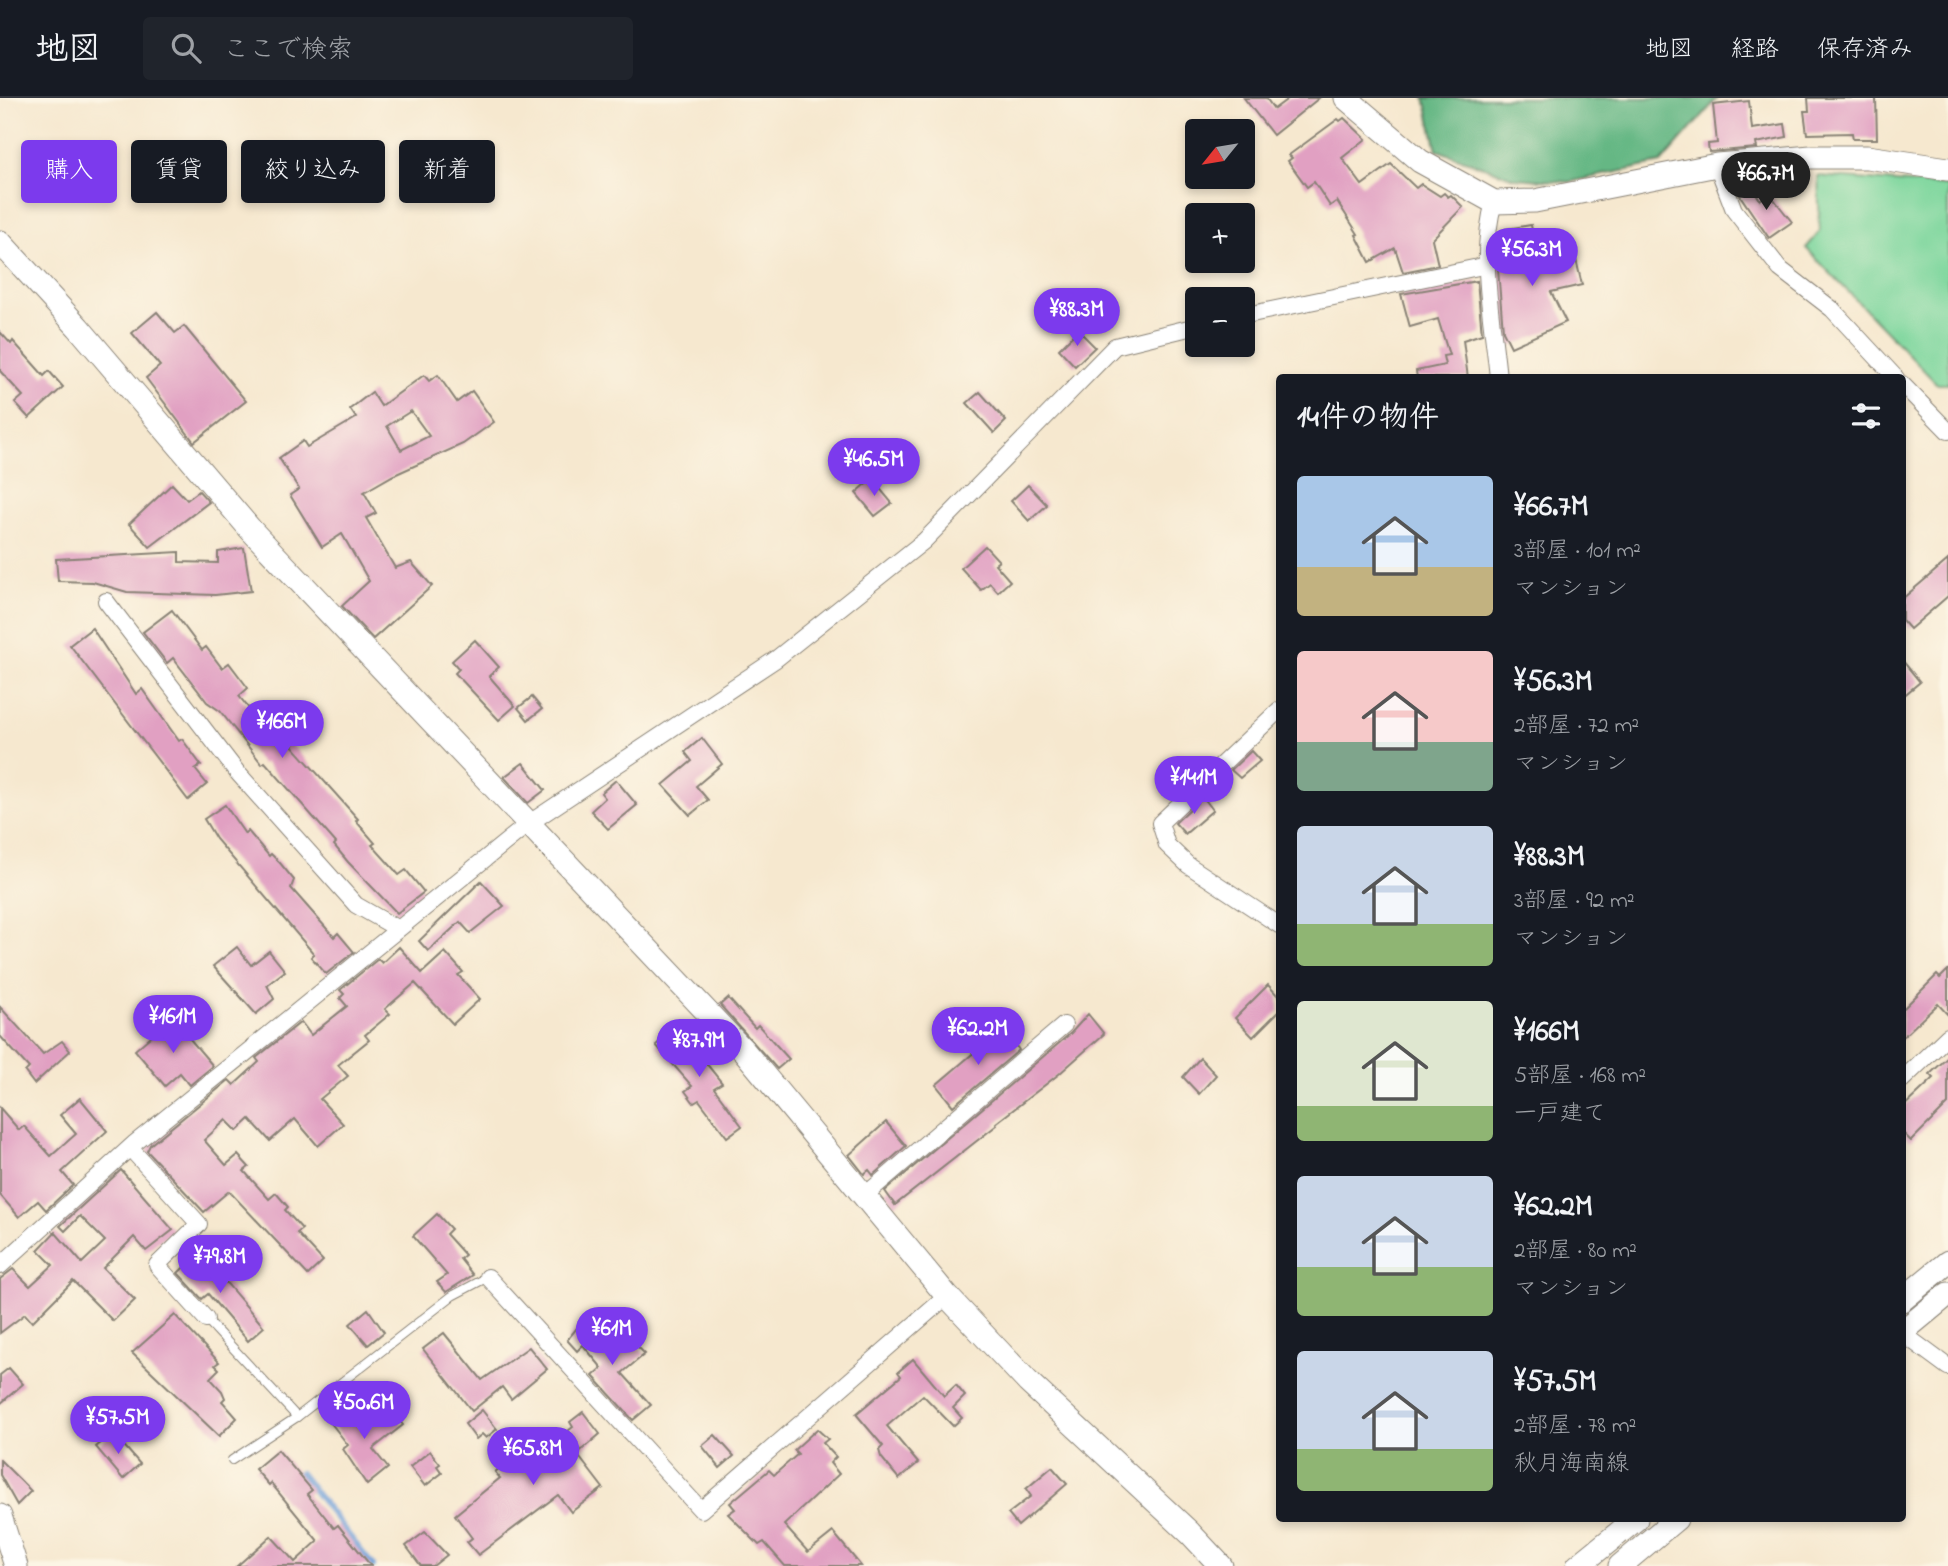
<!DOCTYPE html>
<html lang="ja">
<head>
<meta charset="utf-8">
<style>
  :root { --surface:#171b24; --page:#20242c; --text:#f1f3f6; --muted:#9ea1a6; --line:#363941; --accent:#7c3aed }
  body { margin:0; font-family:"Indie Flower","Klee One",sans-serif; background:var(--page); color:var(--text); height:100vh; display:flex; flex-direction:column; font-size:26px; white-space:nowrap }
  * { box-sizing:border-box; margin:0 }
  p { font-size:23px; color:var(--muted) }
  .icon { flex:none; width:38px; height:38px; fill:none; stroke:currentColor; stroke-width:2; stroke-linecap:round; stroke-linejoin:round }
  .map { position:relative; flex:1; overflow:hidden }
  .panel { position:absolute; left:1276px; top:276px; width:630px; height:1148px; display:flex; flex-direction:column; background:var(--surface); border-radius:7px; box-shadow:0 4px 10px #0003 }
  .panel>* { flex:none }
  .guide { position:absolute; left:21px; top:42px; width:665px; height:63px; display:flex; gap:14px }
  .needle { width:46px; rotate:240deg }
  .tools { position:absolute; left:1185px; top:21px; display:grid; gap:14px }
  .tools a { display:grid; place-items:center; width:70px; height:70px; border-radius:7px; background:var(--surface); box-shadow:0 4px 10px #0003; font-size:35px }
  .price { position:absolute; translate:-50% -60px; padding:0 16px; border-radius:24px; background:var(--accent); color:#fff; font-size:23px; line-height:46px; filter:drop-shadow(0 2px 4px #0008) }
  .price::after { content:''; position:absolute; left:50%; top:42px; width:21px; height:16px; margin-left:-10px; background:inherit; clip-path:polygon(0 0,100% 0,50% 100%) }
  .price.selected { background:#222; color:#fff }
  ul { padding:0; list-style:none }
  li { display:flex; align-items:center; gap:21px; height:175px; padding:0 21px }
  li span { display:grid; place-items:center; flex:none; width:196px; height:140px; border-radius:7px; color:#555 }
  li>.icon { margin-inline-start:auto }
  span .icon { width:84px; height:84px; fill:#fffc; stroke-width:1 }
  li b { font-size:30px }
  h2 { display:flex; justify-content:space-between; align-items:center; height:84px; padding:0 21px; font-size:30px }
  .tag { padding:0 24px; border-radius:7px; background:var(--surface); box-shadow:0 4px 10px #0003; font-size:24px; line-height:63px }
  .tag.selected { background:var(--accent); color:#fff }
  header { display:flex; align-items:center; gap:42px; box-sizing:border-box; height:98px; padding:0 35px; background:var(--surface); border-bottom:2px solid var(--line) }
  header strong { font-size:33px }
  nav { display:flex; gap:38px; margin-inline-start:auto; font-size:24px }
  .search { width:490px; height:63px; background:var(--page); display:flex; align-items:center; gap:18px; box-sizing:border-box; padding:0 24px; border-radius:7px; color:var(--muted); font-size:26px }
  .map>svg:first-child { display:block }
  .green { fill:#7cd69c; stroke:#4c795c; stroke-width:2 }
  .forest { fill:#65b784; stroke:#406a50; stroke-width:2 }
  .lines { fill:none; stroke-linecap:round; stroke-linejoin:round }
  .stream { stroke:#6fa0d9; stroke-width:6 }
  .building { fill:#e1a0c2; fill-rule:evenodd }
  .lane-casing { stroke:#898276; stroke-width:10 }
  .street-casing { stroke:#898276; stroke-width:18 }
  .secondary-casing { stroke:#898276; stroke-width:25 }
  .lane { stroke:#fff; stroke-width:8 }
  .street { stroke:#fff; stroke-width:16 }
  .secondary { stroke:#fff; stroke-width:23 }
</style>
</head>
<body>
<header>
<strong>地図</strong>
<div class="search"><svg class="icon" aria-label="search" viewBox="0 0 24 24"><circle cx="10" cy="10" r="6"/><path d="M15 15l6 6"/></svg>ここで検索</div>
<nav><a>地図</a><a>経路</a><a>保存済み</a></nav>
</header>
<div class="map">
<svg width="1948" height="1468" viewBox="0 0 1948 1468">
  <rect width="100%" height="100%" fill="#fcf5e5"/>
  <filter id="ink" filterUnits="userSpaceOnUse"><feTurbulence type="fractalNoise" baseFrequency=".0143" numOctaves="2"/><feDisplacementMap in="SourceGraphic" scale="14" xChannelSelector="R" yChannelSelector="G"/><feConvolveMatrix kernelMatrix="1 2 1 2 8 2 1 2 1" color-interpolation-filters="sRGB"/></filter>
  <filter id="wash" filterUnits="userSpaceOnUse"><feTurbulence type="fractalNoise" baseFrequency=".00686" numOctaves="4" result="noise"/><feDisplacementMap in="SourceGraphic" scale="28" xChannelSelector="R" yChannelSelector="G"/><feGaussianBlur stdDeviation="1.57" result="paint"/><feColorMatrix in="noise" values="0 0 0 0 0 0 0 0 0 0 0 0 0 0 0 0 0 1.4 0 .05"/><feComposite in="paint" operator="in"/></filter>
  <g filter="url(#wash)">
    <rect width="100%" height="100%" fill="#f6e8cf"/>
    <path class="green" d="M1818,78l130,10v198h-11l-131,-136 14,-16z"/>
    <path class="forest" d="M1425,0h293l-57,65 -92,19 -55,-4 -77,-28z"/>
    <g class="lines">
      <path class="stream" d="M300,1375l73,93"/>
    </g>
    <g id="blocks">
      <g class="building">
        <path d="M1244,0h22l8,11 15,-11h30l-46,37z"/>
        <path d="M1808,0h68l1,41h-24l-1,-6 -45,1 -3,-23h5z"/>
        <path d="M1749,3l3,28 33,-5 2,13 -31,6 1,5 -48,4 -1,-8 9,-1 -4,-38z"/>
        <path d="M1344,20l22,21 -24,19 20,27 29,-21 25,24 5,-4 19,12 4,-3 4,4 3,-2 12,12 -31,32 6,26 -35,7 -8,-24 -25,14 -14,-27 2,-1 -21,-33 -7,5 -16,-24 -7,5 -19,-26 4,-3 -3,-3 49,-36 2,2z"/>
        <path d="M1752,88l8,14 9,-7 23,29 -23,16 -30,-44z"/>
        <path d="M1531,127l7,37 37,-7 7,30 -31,7 15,30 -55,25 -8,-16 -5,-62v-4l14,-3 -6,-33z"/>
        <path d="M1477,183l5,53 -19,6 5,38h-51l-1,-7 29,-6 -2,-9 6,-1 -11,-36 -28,8 -9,-33z"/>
        <path d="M157,214l18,21 9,-7 62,75 -52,41 -48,-64 14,-12 -28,-33z"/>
        <path d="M1078,232l17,17 -20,19 -16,-17z"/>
        <path d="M0,234l11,12 2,-3 31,35 5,-5 14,16 -34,31 -14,-15 8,-7 -23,-25z"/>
        <path d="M424,277l5,6 9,-6 19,27 15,-11 22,31 -31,22 -71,32 -28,16 12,21 -10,5 29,50 16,-6 21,24 -59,53 -31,-33 27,-25 -27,-47 -20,13 -32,-52 9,-6 -20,-31 24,-17 4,6 49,-29 -6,-9 22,-17 9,14zM411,313l18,25 -28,14 -14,-24z"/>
        <path d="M980,294l26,29 -12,12 -27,-30z"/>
        <path d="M872,381l20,24 -17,13 -19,-23z"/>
        <path d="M172,386l15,16 12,-9 10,11 -59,45 -21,-23z"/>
        <path d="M1028,387l19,20 -18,16 -18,-20z"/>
        <path d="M985,448l14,15 -4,3 15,17 -12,11 -8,-9 -9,7 -20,-22z"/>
        <path d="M244,450l7,43 -36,4 -88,-3 -34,-10 -35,-1 -2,-22 123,-7v10l39,1v-11z"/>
        <path d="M1948,462v36l-38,33 -8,-9v-21z"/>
        <path d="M172,512l30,40 4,-3 16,21 7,-5 19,25 -9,8 24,30 6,-5 10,15 3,-2 76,85 -2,2 19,22 -3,2 27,30 7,-5 18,22 -27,21 -49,-51 -14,-17 2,-2 -71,-81 -3,2 -42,-53 -13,-9 -34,-44 -6,5 -24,-31z"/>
        <path d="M92,530l44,66 6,-5 37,52 3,-2 19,26 -6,4 12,15 -19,16 -118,-155z"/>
        <path d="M475,542l24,27 -10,9 26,30 -16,14 -44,-47 4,-4 -7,-8z"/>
        <path d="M1902,562l18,22 -18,15z"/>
        <path d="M532,599l10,12 -14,11 -10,-12z"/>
        <path d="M702,640l20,26 -26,22 12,14 -18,15 -27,-30 29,-24 -7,-9z"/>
        <path d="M1251,653l9,10 -20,17 -9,-8z"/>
        <path d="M523,665l22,27 -17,13 -24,-26z"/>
        <path d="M616,682l21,25 -29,24 -17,-18 14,-13 -4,-5z"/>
        <path d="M1203,699l10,13 -28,24 -10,-11z"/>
        <path d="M225,707l20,29 3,-3 21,25 2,-2 9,9 14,17 -3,8 43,49 4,-4 16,19 -28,22 -15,-17 3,-3 -98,-115 -12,-20z"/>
        <path d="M481,783l23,25 -34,27 -10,-11 -32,29 -9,-10z"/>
        <path d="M237,849l14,18 18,-14 16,20 -18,14 7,14 -18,15 -43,-48z"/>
        <path d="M399,849l23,26 23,-21 18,20 -5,3 22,24 -27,25 -38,-41 -30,26 5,5 -25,21 4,5 -31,25 10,11 -28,23 23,25 -25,22 -23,-27 -25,22 -20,-22 -13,12 -11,-11 -22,20 22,25 12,-10 11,12 -5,4 25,28 7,-6 12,14 -3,3 17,19 -5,4 26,28 -15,14 -79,-84 -25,21 -57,-61 3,-6 79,-65 5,5 25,-23 -3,-4 45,-36 10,13 36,-29 -7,-8 4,-4 -4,-4 38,-31 4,4z"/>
        <path d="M1948,872v45l-10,-11 -36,34v-28l35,-35 3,3z"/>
        <path d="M1268,887l11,12v14l-26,26 -18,-19z"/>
        <path d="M728,900l27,30 3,-3 31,34 -12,10 -57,-64z"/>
        <path d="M0,909l43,47 19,-13 8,10 -36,33 -9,-12 4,-4 -29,-32z"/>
        <path d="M1088,916l16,20 -45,40 -63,49 1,2 -102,80 -10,-14 186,-158z"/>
        <path d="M172,920l41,48 -23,19 -10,-12 -15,13 -30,-36z"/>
        <path d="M677,929l45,56 -8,5 28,38 -15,11 -28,-37 -5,3 -9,-12 7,-5 -36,-41z"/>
        <path d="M1003,930l16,22 -66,56 -17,-21z"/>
        <path d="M1948,959v47l-37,37 -9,-9v-24l32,-30 -4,-4z"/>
        <path d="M1200,960l16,17 -17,19 -16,-17z"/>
        <path d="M80,1000l27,33 -45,41 11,13 -27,25 -8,-9 -19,16 -19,-22v-87l19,22 5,-4 27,30 25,-22 -16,-19z"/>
        <path d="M886,1024l20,24 -33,29 -4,-5 -5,4 -15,-19z"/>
        <path d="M121,1072l52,60 -27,21 -12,-14 -31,31 32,32 -22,21 -40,-40 -41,41 -7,-8 -25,19v-54l13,-10 17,17 23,-21 -15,-15 17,-18 27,31 23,-22 -25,-25 -15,15 -5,-5z"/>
        <path d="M437,1116l14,15 -5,5 19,21 -5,4 13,16 -27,17 -9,-10 10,-7 -34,-39z"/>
        <path d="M200,1154l64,75 -16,14 -40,-47 -6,5 -24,-26z"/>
        <path d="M368,1211l16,23 -16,13 -18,-21z"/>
        <path d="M175,1217l44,47 -4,3 4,4 -9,9 12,13 3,7 -3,3 15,17 -18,18 -87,-83z"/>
        <path d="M586,1219l30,33 14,-11 15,15 -23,19 29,32 -18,15 -40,-44 9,-8 -19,-23 -6,6 -10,-11z"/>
        <path d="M444,1235l38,47 47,-33 18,22 -36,30 -9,-12 -30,24 -49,-62z"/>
        <path d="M913,1261l31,37 12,-11 9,11 -12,12 9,10 -9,8 -30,-31 -36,31 31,37 -19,16 -18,-22 -2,-7 4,-4 -27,-32 45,-38 -3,-4z"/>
        <path d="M9,1270l14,16 -23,20v-29z"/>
        <path d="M344,1307l21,25 26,-20 12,15 -28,22 -2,2 15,19 -21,17 -24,-36 5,-4 -21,-27z"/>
        <path d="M482,1312l15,19 -11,9 -4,-4 -6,5 -11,-15z"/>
        <path d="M583,1314l17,22 -23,20 26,34 -32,24 -13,-17 -80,60 -11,-13 5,-4 -17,-23 45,-37 -5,-6 15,-11 5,6 24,-19 3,3 31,-24 -3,-5z"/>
        <path d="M817,1331l11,10 -5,4 13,14 -6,6 9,11 -55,51 24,27 25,-20 28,34h-76l-21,-24 -5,3 -31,-31 7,-5 -5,-6 39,-33 5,5 24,-21 -4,-4z"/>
        <path d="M113,1335l27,31 -17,15 -27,-32z"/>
        <path d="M715,1337l19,21 -14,12 -18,-22z"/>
        <path d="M278,1352l34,40 -5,4 27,34 4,-3 33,41h-134l34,-30 24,26 23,-21 -47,-58 -2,2 -14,-16z"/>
        <path d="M430,1353l10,13 -3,2 5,7 -17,13 -15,-19z"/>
        <path d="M0,1362l31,31 -14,14 -17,-30z"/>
        <path d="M1052,1369l15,17 -49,42 -10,-12 23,-18 -5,-7z"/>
        <path d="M425,1434l22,23 -14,11h-12l-15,-20z"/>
      </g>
    </g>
  </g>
  <g filter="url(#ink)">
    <use href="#blocks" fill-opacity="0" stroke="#898276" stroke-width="2"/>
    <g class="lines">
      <g class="lane-casing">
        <g id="lane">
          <path d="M206,1221l91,98"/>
          <path d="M232,1362l65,-43 155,-121 36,-19"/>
        </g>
      </g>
      <g class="street-casing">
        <g id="street">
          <path d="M1717,67l17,45 46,59 52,40 64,69"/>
          <path d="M1494,104c-16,56 -1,120 4,176"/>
          <path d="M1242,218l246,-51"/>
          <path d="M1902,286l46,47"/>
          <path d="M106,503l131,171 119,133 42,24"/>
          <path d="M1279,612l-119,113 7,22 21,20 91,60"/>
          <path d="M1902,982l46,-44"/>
          <path d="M130,1050l69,76 -42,41 49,54"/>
          <path d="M864,1098l200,-171"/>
          <path d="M0,1168l135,-123 393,-319 248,-165 148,-118 191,-195 82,-20"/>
          <path d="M488,1179l213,233 246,-214"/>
          <path d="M1902,1235l46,34"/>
        </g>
      </g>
      <g class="secondary-casing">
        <g id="secondary">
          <path d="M1346,0l74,63 74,41 41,-1 182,-36 94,-8h56l81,12"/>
          <path d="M0,144l78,85 173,203 493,521 203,245 81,86 162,151 31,33"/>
          <path d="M1902,1202l46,-38"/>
          <path d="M1902,1234l46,-38"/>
          <path d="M0,1418l16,50"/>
          <path d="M1578,1468l58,-47"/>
          <path d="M1620,1468l56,-47"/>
        </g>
      </g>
      <use href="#lane" class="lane"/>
      <use href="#street" class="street"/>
      <use href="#secondary" class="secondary"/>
    </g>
  </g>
</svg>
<div class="tools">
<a><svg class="needle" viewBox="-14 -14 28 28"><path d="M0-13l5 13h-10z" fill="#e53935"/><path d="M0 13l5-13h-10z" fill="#9ea1a6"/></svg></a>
<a>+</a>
<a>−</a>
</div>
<b class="price selected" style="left:1766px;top:114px">¥66.7M</b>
<b class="price" style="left:1532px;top:190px">¥56.3M</b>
<b class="price" style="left:1077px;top:250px">¥88.3M</b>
<b class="price" style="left:874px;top:400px">¥46.5M</b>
<b class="price" style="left:282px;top:662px">¥166M</b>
<b class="price" style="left:1194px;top:718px">¥141M</b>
<b class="price" style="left:173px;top:957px">¥161M</b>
<b class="price" style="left:978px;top:969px">¥62.2M</b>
<b class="price" style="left:699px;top:981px">¥87.9M</b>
<b class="price" style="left:220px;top:1197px">¥79.8M</b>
<b class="price" style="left:612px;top:1269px">¥61M</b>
<b class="price" style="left:364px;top:1343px">¥50.6M</b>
<b class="price" style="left:118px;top:1358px">¥57.5M</b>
<b class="price" style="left:533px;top:1389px">¥65.8M</b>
<div class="guide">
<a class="tag selected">購入</a>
<a class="tag">賃貸</a>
<a class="tag">絞り込み</a>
<a class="tag">新着</a>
</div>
<section class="panel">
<h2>14件の物件<svg class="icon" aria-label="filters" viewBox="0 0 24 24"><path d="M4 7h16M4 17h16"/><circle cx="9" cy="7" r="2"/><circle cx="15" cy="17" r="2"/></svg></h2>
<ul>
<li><span style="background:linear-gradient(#a9c7e8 65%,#c2b280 0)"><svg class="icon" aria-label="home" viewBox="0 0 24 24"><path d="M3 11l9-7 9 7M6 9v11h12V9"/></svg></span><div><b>¥66.7M</b><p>3部屋 · 101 m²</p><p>マンション</p></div></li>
<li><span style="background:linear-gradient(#f6c9c9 65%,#7fa58c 0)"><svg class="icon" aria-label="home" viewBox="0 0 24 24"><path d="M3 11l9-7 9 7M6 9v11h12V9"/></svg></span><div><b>¥56.3M</b><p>2部屋 · 72 m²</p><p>マンション</p></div></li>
<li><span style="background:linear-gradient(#c9d6e8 70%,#8fb573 0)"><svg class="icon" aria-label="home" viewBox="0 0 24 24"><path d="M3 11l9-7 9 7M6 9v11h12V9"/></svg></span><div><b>¥88.3M</b><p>3部屋 · 92 m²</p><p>マンション</p></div></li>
<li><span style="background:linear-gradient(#dfe7d0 75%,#8fb573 0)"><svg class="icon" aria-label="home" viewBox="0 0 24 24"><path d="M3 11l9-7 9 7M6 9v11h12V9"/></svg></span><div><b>¥166M</b><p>5部屋 · 168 m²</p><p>一戸建て</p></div></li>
<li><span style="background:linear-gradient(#c9d6e8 65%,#8fb573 0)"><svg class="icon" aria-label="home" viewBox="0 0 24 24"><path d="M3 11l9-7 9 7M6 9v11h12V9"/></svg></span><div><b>¥62.2M</b><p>2部屋 · 80 m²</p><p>マンション</p></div></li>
<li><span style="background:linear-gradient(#c9d6e8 70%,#8fb573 0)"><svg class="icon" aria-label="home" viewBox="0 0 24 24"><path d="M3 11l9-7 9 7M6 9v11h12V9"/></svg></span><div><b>¥57.5M</b><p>2部屋 · 78 m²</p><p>秋月海南線</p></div></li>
</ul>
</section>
</div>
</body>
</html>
